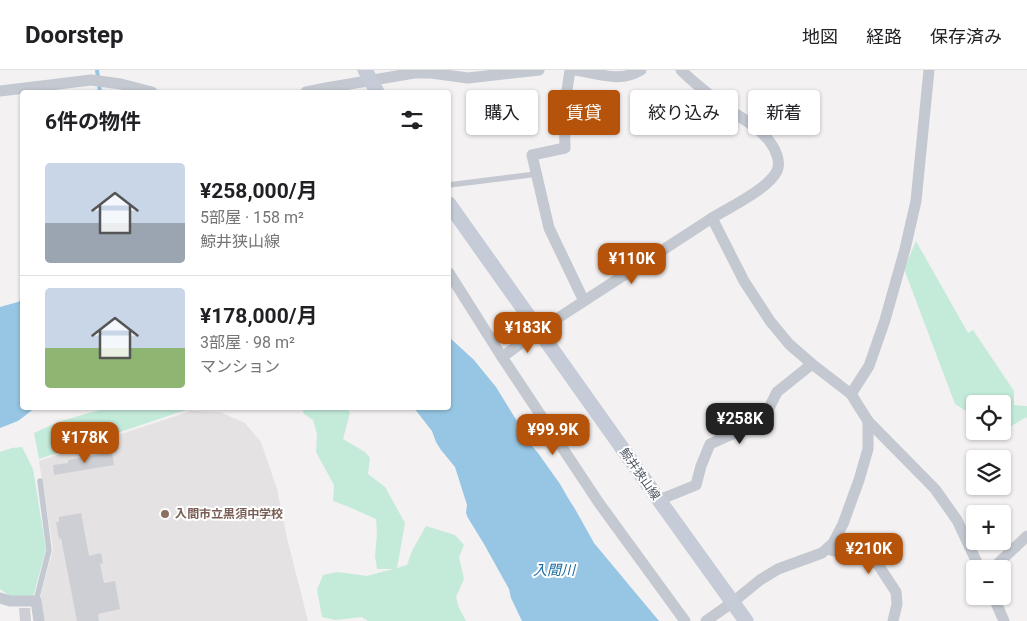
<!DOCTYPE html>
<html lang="ja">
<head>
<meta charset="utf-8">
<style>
  :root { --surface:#fff; --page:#f2f2f2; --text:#202124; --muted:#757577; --line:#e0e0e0; --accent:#b45309 }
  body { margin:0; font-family:Roboto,"Noto Sans JP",sans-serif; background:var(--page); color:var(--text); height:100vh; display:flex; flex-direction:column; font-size:19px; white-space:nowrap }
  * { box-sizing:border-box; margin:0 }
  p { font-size:16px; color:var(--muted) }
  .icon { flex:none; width:28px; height:28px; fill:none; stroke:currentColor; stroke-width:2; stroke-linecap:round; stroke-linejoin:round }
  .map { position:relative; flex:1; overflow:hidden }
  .side { position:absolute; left:20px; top:20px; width:431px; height:320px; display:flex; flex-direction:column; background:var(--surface); border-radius:5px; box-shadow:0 1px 4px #0004 }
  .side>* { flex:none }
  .top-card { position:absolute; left:466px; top:20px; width:475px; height:45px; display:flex; gap:10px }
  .tools { position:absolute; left:966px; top:325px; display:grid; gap:10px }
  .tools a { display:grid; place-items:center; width:45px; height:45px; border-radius:5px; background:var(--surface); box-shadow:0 1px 4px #0004; font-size:25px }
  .price { position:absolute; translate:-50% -42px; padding:0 11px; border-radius:10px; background:var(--accent); color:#fff; font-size:16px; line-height:32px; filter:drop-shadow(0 1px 2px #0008) }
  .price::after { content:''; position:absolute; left:50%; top:30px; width:15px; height:11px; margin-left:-8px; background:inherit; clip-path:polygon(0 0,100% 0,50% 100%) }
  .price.on { background:#222; color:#fff }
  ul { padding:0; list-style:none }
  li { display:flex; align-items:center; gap:15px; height:125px; padding:0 25px }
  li+li { border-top:1px solid var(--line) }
  li span { display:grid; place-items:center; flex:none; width:140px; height:100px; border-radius:5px; color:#555 }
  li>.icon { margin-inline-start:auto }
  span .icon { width:60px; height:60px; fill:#fffc; stroke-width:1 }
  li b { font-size:21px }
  h2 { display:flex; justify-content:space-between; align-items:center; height:60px; padding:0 25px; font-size:21px }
  .pill { padding:0 18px; border-radius:5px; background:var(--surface); box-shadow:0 1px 4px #0004; font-size:18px; line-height:45px }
  .pill.on { background:var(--accent); color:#fff }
  header { display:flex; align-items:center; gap:30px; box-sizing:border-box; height:70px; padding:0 25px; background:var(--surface); border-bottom:1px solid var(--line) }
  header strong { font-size:24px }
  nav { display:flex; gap:28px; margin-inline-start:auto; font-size:18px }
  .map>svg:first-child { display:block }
  .education { fill:#e4e2e2 }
  .green { fill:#c4ebda }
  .water { fill:#96c6e4 }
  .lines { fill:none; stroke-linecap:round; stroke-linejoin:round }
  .stream { stroke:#96c6e4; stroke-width:4 }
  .building { fill:#cecfd5 }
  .service { stroke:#c3c8d1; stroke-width:5.5 }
  .minor { stroke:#c3c8d1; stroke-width:11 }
  .secondary { stroke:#c5cbd7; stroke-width:15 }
  .education-dot { fill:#8d6e63; stroke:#fff; stroke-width:2 }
  .labels { text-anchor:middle; stroke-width:4; stroke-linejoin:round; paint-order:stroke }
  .street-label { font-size:12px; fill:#4a515c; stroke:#fff }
  .education-label { font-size:12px; font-weight:bold; fill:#785e54; stroke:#fff; text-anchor:start }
  .water-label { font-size:14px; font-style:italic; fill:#1b6b9f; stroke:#fff }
</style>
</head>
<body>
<header>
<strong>Doorstep</strong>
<nav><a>地図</a><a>経路</a><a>保存済み</a></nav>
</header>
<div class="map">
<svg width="1027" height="551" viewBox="0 0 1027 551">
  <rect width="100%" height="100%" fill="#f3f1f1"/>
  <path class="education" d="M191,341l29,1 25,11 16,19 16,47 10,49 21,83h-264l-4,-23 13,-49 -14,-88z"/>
  <g class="green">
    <path d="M916,171l52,92 5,-3 41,61v14l13,1v13l-1,-2 -27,17 -4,-3h7v-27h-27v13l-20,-13 -51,-135z"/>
    <path d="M106,338h93l-10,1 -150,50 -5,-26 24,-11z"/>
    <path d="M302,338h45l3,5 -7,26 22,13 5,6 -2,16 17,13 20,36 -8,45 10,-3 5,-14 14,-25 29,9 9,10 -5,12 5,22 -8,18 3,11 7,13h-98l-6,-4 -27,3 -13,-3 -5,-27 6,-15 14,-3 30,4 26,-7h-16l-2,-13 2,-22 -1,-15 -27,-12 -16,-6 1,-16 -18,-33 1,-18 -4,-14 -9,-6z"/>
    <path d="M22,377l11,22 13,80 -13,48h-22l-11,-8v-137l12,-4z"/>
  </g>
  <g class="water">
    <path d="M22,225v113h13l-17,13 -18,7v-121l18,-5 4,-3z"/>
    <path d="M449,267l25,23 22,27 21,34 -1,6 22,26 22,31 8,14 7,11 19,34 65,78h-137l-11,-23 -2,-9 -25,-45 -16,-26 -2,-5 1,-8 -12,-38 -14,-17 -5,-8 -4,-11 -18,-23h35z"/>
  </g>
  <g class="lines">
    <path class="stream" d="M97,0l3,22"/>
  </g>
  <g class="building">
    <path d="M112,382l2,13 -60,10 -1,-10 15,-2v-3z"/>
    <path d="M81,443l8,43 12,-3 2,10 -3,1 4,19 11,-2 5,28 -22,5 1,7h-22l-16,-83 -2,1 -3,-17h3v-5z"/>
    <path d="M19,538h11l1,13h-11z"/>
  </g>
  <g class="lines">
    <g class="service">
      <path d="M449,115l88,-11"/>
      <path d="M36,531l13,-51 -9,-69"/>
    </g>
    <g class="minor">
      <path d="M570,0l-6,40 1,38 -33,7 17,73 35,73"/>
      <path d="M576,0c23,4 45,13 65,0"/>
      <path d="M681,0c14,14 31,27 47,39 15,10 32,19 42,33 6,8 11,20 7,29 -9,18 -47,36 -65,47l32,63 26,40 19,23 23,20 39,30 17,27 67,68 22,31 23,49"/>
      <path d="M0,21l91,-11 30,4 31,8"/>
      <path d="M306,22l20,-4 88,-15h17l37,5 71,-8"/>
      <path d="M449,203l53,84 97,146 86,118"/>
      <path d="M502,287l36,-26 174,-113"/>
      <path d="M851,324l18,-28 16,-46 20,-71 11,-48 13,-131"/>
      <path d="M659,430l37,-15 5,-19 9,-22 45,-20 11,-10 11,-22 35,-28"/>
      <path d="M827,479l50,14 19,29 1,12 -4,17"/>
      <path d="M992,499l35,-33"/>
      <path d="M993,526l11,25"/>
      <path d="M0,528l10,3h26l3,20"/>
      <path d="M706,551l27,-19 27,-22 18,-11 44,-16 11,-10 10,-19 16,-44 9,-31v-28"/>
    </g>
    <g class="secondary">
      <path d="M365,0l12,22"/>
      <path d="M449,134l210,296 87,121"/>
    </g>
  </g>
  <circle class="education-dot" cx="165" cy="444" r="5"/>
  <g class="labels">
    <g class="street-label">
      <text transform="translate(640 404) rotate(55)" y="4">鯨井狭山線</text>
    </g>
    <g class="education-label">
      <text x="175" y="448">入間市立黒須中学校</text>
    </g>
    <g class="water-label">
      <text x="554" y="505">入間川</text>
    </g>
  </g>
</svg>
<div class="tools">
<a><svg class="icon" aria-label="locate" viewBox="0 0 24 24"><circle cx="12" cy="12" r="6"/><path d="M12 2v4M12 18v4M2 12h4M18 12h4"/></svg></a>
<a><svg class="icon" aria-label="layers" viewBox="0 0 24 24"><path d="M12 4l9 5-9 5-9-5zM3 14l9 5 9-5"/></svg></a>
<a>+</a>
<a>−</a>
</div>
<b class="price" style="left:632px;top:215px">¥110K</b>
<b class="price" style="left:528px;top:284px">¥183K</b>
<b class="price on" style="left:740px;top:375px">¥258K</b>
<b class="price" style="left:553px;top:386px">¥99.9K</b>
<b class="price" style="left:85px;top:394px">¥178K</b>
<b class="price" style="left:869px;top:505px">¥210K</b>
<div class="top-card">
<a class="pill">購入</a>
<a class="pill on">賃貸</a>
<a class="pill">絞り込み</a>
<a class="pill">新着</a>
</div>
<section class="side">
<h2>6件の物件<svg class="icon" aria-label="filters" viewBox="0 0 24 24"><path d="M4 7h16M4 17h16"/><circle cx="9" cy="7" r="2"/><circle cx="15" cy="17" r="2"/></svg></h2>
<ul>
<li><span style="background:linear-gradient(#c9d6e8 60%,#9aa5b1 0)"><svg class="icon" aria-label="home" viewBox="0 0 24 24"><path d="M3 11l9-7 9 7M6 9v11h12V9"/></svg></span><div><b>¥258,000/月</b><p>5部屋 · 158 m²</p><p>鯨井狭山線</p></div></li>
<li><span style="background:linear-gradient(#c9d6e8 60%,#8fb573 0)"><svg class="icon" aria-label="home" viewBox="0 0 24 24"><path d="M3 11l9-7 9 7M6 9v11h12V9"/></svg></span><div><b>¥178,000/月</b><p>3部屋 · 98 m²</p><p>マンション</p></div></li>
</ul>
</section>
</div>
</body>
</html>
